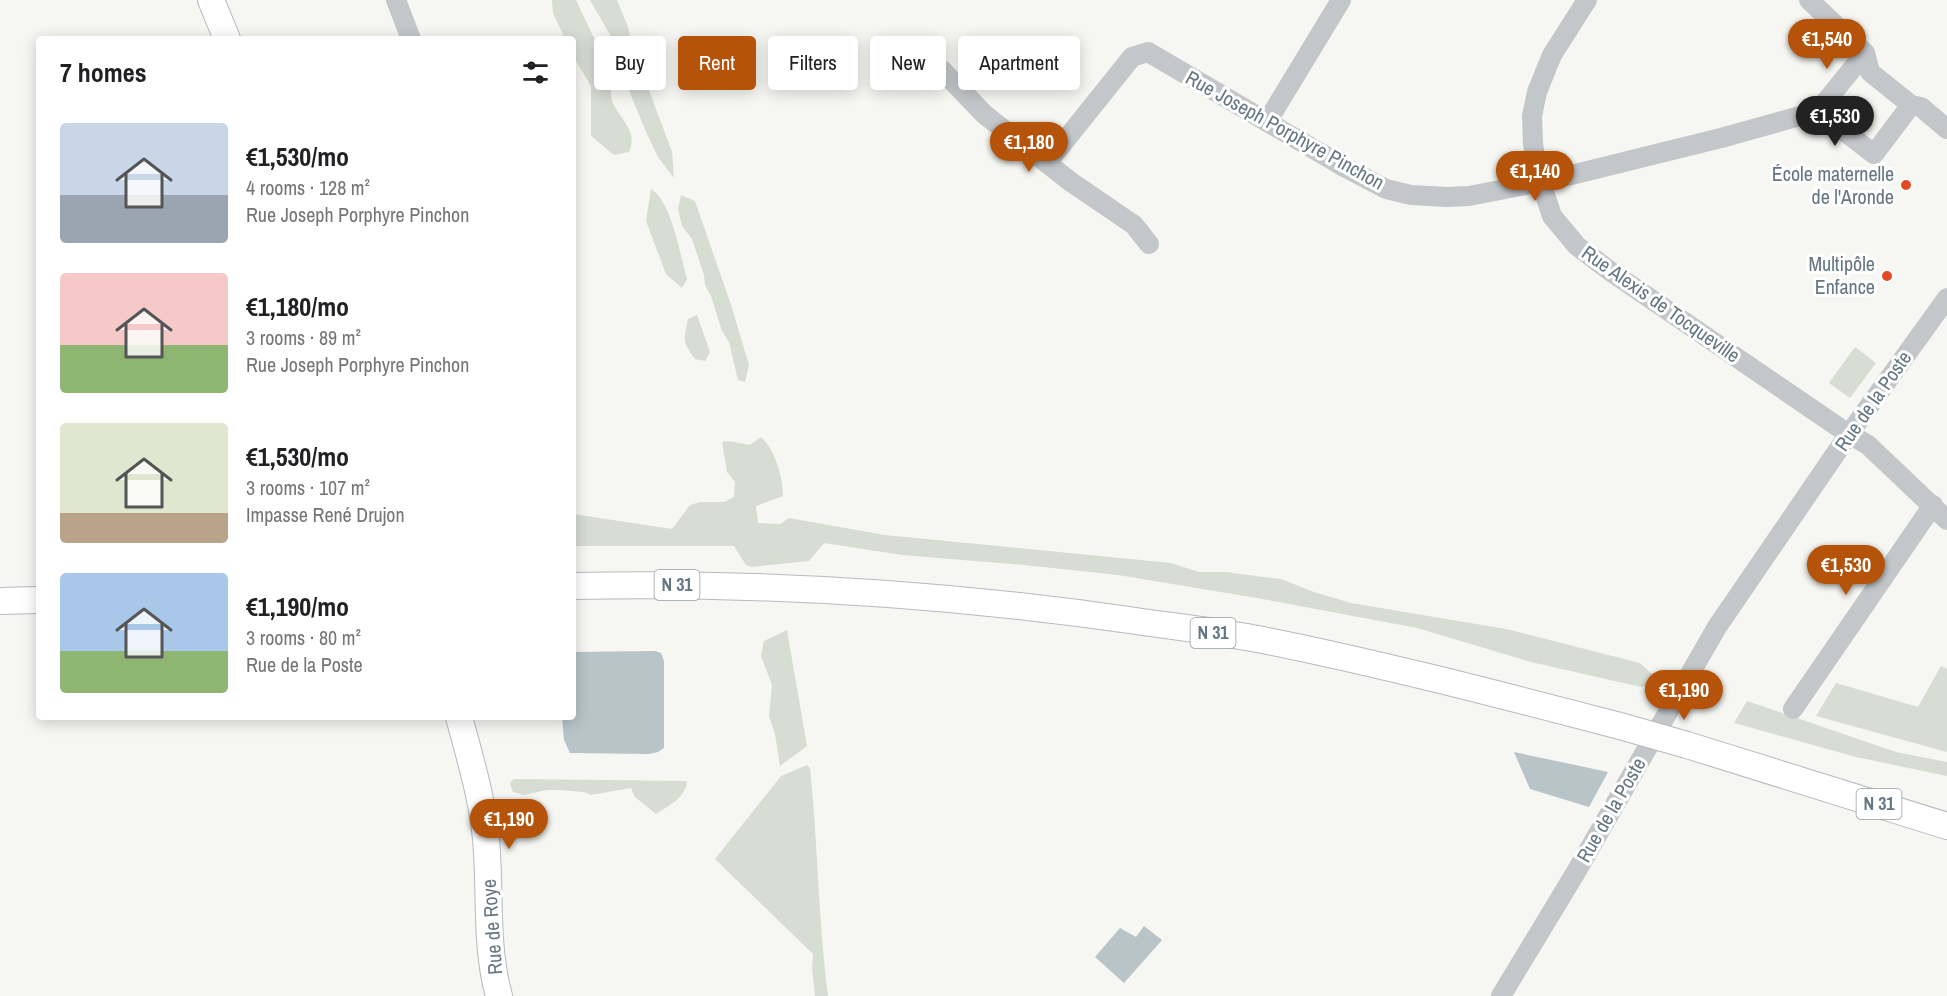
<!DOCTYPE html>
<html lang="en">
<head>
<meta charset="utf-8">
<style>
  :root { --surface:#fff; --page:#f6f6f6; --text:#202124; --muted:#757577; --accent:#b45309 }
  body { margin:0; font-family:"Archivo Narrow",sans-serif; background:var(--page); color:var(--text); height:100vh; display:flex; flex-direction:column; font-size:22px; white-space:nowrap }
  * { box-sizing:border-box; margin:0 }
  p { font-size:20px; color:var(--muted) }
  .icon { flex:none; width:33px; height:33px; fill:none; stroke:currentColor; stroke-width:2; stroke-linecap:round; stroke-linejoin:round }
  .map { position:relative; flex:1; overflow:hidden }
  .panel { position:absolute; left:36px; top:36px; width:540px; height:684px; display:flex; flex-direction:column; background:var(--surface); border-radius:6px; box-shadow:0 3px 15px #0003 }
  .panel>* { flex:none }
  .guide { position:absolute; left:594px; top:36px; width:570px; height:54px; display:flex; gap:12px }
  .price { position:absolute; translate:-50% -51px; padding:0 14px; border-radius:21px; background:var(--accent); color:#fff; font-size:20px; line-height:39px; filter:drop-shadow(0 2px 3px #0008) }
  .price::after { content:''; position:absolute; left:50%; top:36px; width:18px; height:14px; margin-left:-9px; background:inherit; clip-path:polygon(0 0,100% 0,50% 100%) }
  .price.current { background:#222; color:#fff }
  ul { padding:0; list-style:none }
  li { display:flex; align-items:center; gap:18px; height:150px; padding:0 24px }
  li span { display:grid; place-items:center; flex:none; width:168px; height:120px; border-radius:6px; color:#555 }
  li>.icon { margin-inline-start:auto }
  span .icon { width:72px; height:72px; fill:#fffc; stroke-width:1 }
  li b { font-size:26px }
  h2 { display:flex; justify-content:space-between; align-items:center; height:72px; padding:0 24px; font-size:26px }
  .pill { padding:0 21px; border-radius:6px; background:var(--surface); box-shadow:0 3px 15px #0003; font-size:21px; line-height:54px }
  .pill.current { background:var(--accent); color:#fff }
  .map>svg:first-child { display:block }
  .green { fill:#d7ddd3 }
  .water { fill:#b8c4c8 }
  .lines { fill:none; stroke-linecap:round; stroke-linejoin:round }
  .major-casing { stroke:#b6babe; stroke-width:28 }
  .minor { stroke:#c3c7ca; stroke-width:20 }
  .major { stroke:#fff; stroke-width:26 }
  .major-bridge-casing { stroke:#b6babe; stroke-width:28; stroke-linecap:butt }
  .major-bridge { stroke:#fff; stroke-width:26 }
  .poi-dot { fill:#e54b23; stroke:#fff; stroke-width:2 }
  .labels { text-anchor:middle; stroke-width:6; stroke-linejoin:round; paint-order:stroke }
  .shield { fill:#fff; stroke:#929fa8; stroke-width:1.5 }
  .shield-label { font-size:18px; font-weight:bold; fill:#647683 }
  .street-label { font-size:20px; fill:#647683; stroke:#fff }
  .poi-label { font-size:20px; fill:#647683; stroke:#fff; text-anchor:end }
</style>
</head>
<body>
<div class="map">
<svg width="1947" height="996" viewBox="0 0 1947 996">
  <rect width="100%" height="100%" fill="#f6f6f2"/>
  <g class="green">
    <path d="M552,0h24c11,25 26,51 34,78 2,7 0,16 2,23 7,18 27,29 17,51l-15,3 -23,-19v-50l-18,-30v-17h-8l-12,-26z"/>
    <path d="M590,0h27l11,27 4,17 40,108 2,26 -16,-21 -11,-23 -27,-65 -4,-24z"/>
    <path d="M651,189c21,13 29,66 36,90l-5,9 -16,-14 -20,-53z"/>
    <path d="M681,195l14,6 36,104 18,60 -4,17 -7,-2 -9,-38 -7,-11 -11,-35 -6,-11 -1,-10 -12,-36 -10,-13 -4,-17z"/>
    <path d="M697,315l13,37 -5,9 -10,-2c-14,-20 -11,-17 -7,-40z"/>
    <path d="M1855,347l21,16 -26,35 -21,-15z"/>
    <path d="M761,437c14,13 22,39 22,59l-27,10 2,17 22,1 9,-6 96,17 286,28 28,9h26l56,7 33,13 37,11 155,26 134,34 15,14 -1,7 -13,3 -110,-25 -114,-34 -160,-30 -139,-23 -94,-10 -122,-10 -78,-12 -15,18 -58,6 -5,-2 -12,-19h-161v-32l99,15 18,-24 10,-3h24l10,-5 1,-15 -8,-10 -5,-30 6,-1 22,4z"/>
    <path d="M787,630l20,116 -27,20 -5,-32 -6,-18 3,-31 -11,-29 3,-15z"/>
    <path d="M1941,666l6,3v83l-131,-36 20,-33 82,24z"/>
    <path d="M1747,701l149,51 51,10v14l-91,-19 -122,-34z"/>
    <path d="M807,765l3,3c8,76 8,152 18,228h-13l-3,-27 1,-15 -98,-95 66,-83z"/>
    <path d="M514,779l173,2c-2,18 -18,24 -31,33l-21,-17 -4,-9 -40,7 -7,-3 -23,-2h-14l-23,5 -11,-3 -3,-9z"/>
  </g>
  <g class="water">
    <path d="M655,651l6,2 3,8v87l-6,4 -9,2 -79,-1 -6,-13 -2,-23h11v-65z"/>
    <path d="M1514,752l94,20 -19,35 -59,-18z"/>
    <path d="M1144,926l18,14 -38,43 -29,-26 25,-29 16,9z"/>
  </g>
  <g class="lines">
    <g class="major-casing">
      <g id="major">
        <path d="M211,0l16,39"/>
        <path d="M573,586c189,-4 377,8 563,35 42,6 85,11 127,19 120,24 238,55 357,86"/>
        <path d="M0,601l39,-1"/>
        <path d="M459,717c12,45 26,90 28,136 3,48 -1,96 12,143"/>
        <path d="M1687,745l260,81"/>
      </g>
    </g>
    <g class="minor">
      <path d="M396,0l15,39"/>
      <path d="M1587,0l-35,55 -15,37 -5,24 1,28 5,30 14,42 25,30 33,25 234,160 24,14 79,75"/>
      <path d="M1809,0l56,53 5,19 41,33 10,2 26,22"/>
      <path d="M942,70l42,44 87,68 63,43 15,19"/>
      <path d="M1818,111l56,43 37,-49"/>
      <path d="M1267,122l74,-122"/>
      <path d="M1047,163l85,-106 16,-5 198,116 40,21 25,6 36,2 22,-1 82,-16 170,-42 97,-27 47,-58"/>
      <path d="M1793,709l140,-204"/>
      <path d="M1501,996l75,-124 141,-245 132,-193 98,-136"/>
    </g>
    <use href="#major" class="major"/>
    <g class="major-bridge-casing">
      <path id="major-bridge" d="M1620,726l67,19"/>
    </g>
    <use href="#major-bridge" class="major-bridge"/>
  </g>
  <g class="poi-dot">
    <circle cx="1906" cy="185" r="6"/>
    <circle cx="1887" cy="276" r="6"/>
  </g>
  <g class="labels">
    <g class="shield">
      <rect x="654.5" y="570" width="45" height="30" rx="4.5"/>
      <rect x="1190.5" y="618" width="45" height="30" rx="4.5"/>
      <rect x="1856.5" y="789" width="45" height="30" rx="4.5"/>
    </g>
    <g class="shield-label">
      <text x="677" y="591">N 31</text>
      <text x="1213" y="639">N 31</text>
      <text x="1879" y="810">N 31</text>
    </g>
    <g class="street-label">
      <text transform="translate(1285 130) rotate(29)" y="7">Rue Joseph Porphyre Pinchon</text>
      <text transform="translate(1661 304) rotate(35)" y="7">Rue Alexis de Tocqueville</text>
      <text transform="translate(1873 401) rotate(-55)" y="7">Rue de la Poste</text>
      <text transform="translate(1611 810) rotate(-60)" y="7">Rue de la Poste</text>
      <text transform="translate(492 927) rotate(-94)" y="7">Rue de Roye</text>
    </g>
    <g class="poi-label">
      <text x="1894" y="181">École maternelle<tspan x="1894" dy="23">de l'Aronde</tspan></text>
      <text x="1875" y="271">Multipôle<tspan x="1875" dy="23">Enfance</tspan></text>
    </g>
  </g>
</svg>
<b class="price" style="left:1827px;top:70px">€1,540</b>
<b class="price current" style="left:1835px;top:147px">€1,530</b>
<b class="price" style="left:1029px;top:173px">€1,180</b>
<b class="price" style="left:1535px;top:202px">€1,140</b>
<b class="price" style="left:1846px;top:596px">€1,530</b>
<b class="price" style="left:1684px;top:721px">€1,190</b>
<b class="price" style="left:509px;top:850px">€1,190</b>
<div class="guide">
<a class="pill">Buy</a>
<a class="pill current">Rent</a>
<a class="pill">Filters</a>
<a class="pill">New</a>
<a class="pill">Apartment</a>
</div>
<section class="panel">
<h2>7 homes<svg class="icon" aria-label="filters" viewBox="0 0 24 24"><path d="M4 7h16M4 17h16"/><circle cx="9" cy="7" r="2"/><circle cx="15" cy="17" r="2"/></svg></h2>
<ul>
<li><span style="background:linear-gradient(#c9d6e8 60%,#9aa5b1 0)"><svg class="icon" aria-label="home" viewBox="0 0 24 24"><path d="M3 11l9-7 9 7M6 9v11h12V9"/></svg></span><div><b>€1,530/mo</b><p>4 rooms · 128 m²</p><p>Rue Joseph Porphyre Pinchon</p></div></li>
<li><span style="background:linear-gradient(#f6c9c9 60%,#8fb573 0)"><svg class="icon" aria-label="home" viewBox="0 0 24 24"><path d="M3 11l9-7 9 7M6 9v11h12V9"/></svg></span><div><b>€1,180/mo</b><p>3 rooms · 89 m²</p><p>Rue Joseph Porphyre Pinchon</p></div></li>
<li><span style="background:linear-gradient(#dfe7d0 75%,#b9a48a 0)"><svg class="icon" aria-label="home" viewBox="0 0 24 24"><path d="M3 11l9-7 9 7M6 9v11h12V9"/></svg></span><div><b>€1,530/mo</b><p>3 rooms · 107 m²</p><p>Impasse René Drujon</p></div></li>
<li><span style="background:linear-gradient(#a9c7e8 65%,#8fb573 0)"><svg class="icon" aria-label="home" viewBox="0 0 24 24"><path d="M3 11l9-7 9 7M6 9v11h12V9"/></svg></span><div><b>€1,190/mo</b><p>3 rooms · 80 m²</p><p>Rue de la Poste</p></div></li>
</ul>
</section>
</div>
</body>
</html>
